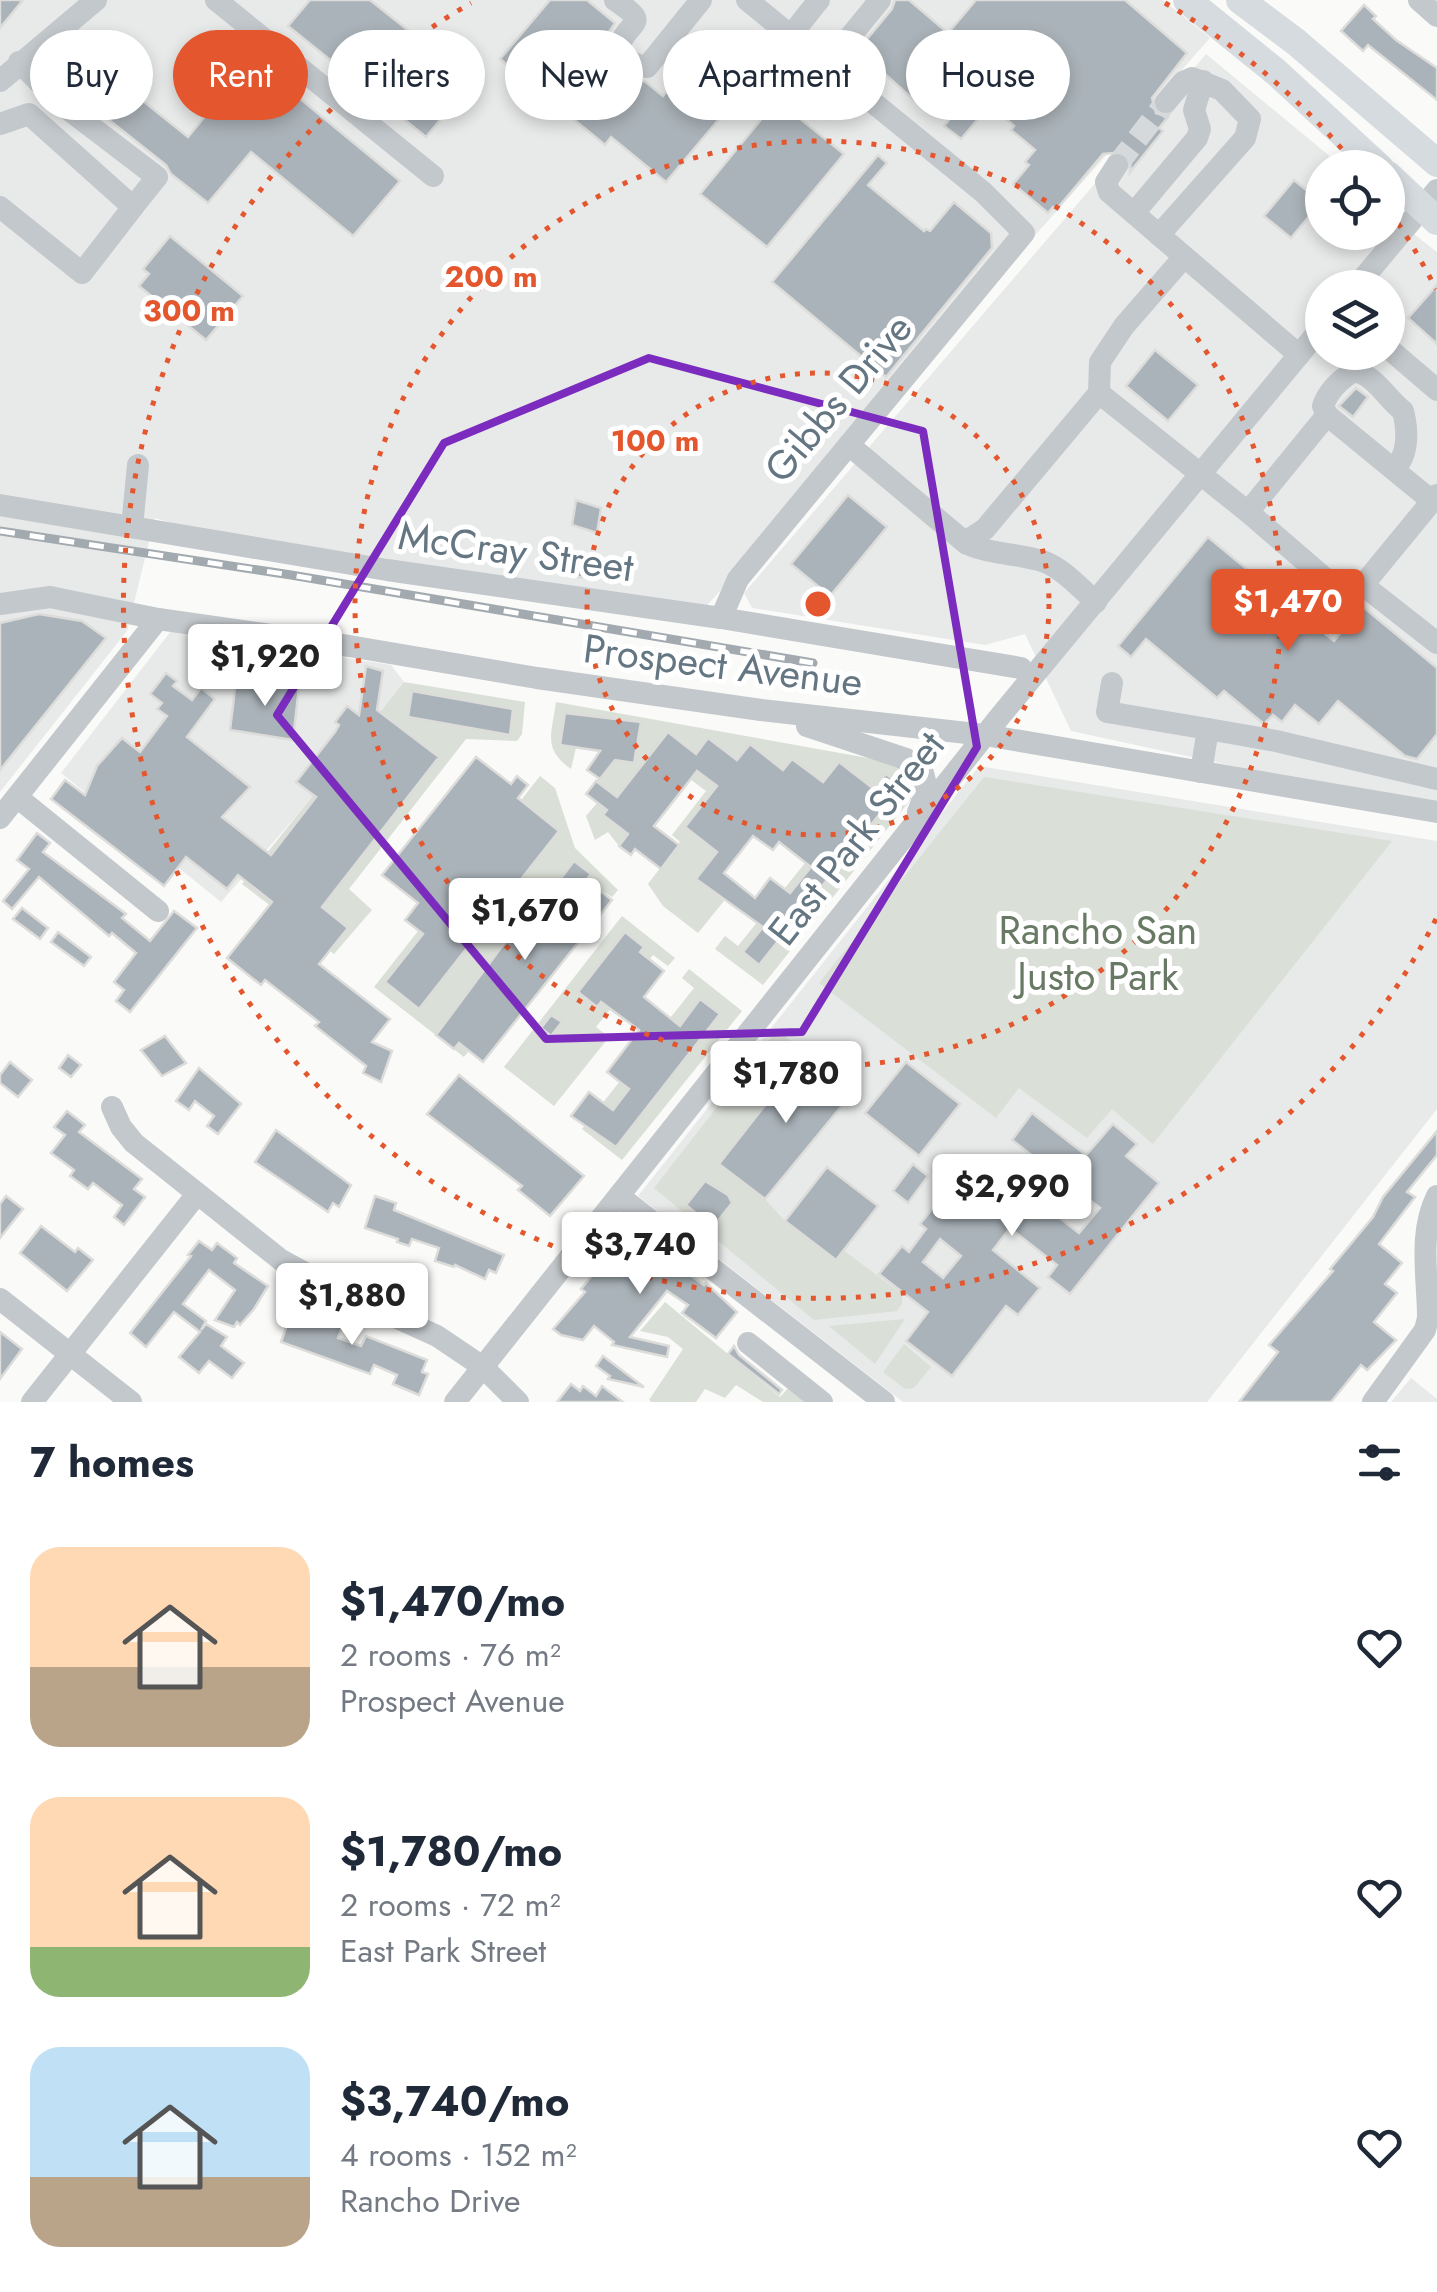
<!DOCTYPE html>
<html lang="en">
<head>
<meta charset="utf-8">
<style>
  :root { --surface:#fff; --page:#f6f6f7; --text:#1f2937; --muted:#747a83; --accent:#e4572e }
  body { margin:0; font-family:Jost,sans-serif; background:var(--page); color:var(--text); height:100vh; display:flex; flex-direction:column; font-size:38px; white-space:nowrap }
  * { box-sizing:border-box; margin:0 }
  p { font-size:32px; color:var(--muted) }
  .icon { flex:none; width:55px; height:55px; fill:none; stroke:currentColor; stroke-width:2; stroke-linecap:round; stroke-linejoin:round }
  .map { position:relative; height:1402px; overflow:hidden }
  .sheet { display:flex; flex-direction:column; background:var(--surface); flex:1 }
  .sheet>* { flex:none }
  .banner { position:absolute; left:30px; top:30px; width:1378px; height:90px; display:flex; gap:20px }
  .tools { position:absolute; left:1305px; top:150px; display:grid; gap:20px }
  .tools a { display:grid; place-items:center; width:100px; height:100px; border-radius:50%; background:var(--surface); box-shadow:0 5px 15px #0003; font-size:50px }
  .price { position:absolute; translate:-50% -85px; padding:0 22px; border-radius:10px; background:#fff; color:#222; font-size:32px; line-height:65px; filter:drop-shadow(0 2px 5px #0008) }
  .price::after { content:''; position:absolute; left:50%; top:60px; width:30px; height:22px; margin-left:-15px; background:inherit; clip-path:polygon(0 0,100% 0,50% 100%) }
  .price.selected { background:var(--accent); color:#fff }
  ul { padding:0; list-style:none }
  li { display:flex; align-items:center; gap:30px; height:250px; padding:0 30px }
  li span { display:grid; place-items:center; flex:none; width:280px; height:200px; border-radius:30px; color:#555 }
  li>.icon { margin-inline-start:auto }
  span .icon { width:120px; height:120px; fill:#fffc; stroke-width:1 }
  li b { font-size:42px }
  h2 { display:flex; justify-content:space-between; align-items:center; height:120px; padding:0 30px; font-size:42px }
  .chip { padding:0 35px; border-radius:45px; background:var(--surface); box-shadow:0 5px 15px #0003; font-size:35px; line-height:90px }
  .chip.selected { background:var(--accent); color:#fff }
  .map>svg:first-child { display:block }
  .built { fill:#e8e9e9; fill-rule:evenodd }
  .green { fill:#dadfd7 }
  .building { fill:#aab3b9; stroke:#dcdcda; stroke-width:2.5; fill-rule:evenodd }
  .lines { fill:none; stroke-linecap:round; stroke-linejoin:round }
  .minor-tunnel { stroke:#d5d9db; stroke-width:22; stroke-dasharray:22 11; stroke-linecap:butt }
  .minor { stroke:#c3c8cc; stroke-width:22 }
  .major { stroke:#d6dbdf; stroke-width:28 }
  .rail-casing { stroke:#a2aab0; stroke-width:9 }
  .rail { stroke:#fff; stroke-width:5; stroke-dasharray:15; stroke-linecap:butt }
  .marked { fill:none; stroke:#7b2cbf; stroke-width:8; stroke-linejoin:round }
  .ring { fill:none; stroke:#e4572e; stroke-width:5; stroke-dasharray:5 10 }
  .labels { text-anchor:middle; stroke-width:10; stroke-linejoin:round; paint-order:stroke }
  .street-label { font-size:40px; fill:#657683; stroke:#fff }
  .park-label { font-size:40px; fill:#687a64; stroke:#fff }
  .centre { fill:#e4572e; stroke:#fff; stroke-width:5 }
  .ring-label { font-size:30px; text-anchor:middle; font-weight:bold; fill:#e4572e; stroke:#fff; stroke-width:10; stroke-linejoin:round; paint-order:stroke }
</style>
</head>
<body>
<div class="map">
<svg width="1437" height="1402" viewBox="0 0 1437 1402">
  <rect width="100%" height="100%" fill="#fafaf8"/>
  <g class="built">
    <path d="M0,0h1163l47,38 -506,571 -487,-73 -62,-18 -28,113 -127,161z"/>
    <path d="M1206,54l120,99 14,14 -18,1v64h66v-18l49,38v558l-366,-79 -46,-97 -40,11 -233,-37 -8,-15zM1322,288h66v64h-66z"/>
    <path d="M171,631l220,34 13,17 -107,133 -76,87 -160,-129z"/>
    <path d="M979,766l458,75v268l-230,293h-304l-265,-206z"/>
    <path d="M1411,1378l26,21v3h-46z"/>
  </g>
  <g class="green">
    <path d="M404,682l121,20 -3,32 -5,7 -51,-2 -117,150 23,21 -38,44 -92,-70z"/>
    <path d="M556,702l351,63 12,24 -156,196 -48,-36 10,-13 13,10 101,-125 -38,-31 12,-17 -21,-14 -96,119 28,23 -26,32 -35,-27 -15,-22 32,-42 -8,-7 34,-44 -28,-21 -59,76 -11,-14 -13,8 -9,-24 22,-26 -12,-9 44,-59 -24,-4 -6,38 -45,-43 -5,32 16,3 -5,21c-29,-21 -19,-35 -15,-67z"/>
    <path d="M540,776l15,12 20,60 43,42 -6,7 -16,-10 -132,170 -90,-70z"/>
    <path d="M984,777l408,64 -239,303 -41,-35 -25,29 -68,-50 -23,30 -177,-135z"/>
    <path d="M622,916l53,42 -7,8 -15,-11 -57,72 13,10 -55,69 -50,-39z"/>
    <path d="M689,969l53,42 -120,149 -40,-31 112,-141 -12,-10z"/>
    <path d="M777,1030l29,23 -86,111 45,35 20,22 58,29 59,44v10l-5,7 -83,9 -160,-132z"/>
    <path d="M665,1302l115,95 10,-11 19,16h-46l-27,-17 -11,13 -20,-9 -9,13h-45l-2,-2 34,-51 -15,-12 -28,-6z"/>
    <path d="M905,1319l-30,45 -46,-38z"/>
    <path d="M904,1344l27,23 -17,21 -9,1 -22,-17z"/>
  </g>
  <g class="building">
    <path d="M0,0h23l-23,28z"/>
    <path d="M310,0h60l102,81 -46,56 -138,-111z"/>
    <path d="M550,0h37l28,23 -15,22 11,18 11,10 24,9 17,14 28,-33 45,36 -70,83 -55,-45 -6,8 -105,-86z"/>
    <path d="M895,0h14l39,33 28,-33h149l62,53 -35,45 4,15 12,4 -9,11 4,3 -33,41 1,-13 -7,-7 -21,2 -47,56 -3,-3 -5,6 -35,-29 16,-19 -4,-3 10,-12 -24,-20 3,-4 -24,-21 -29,34 -17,-13 16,-20 -29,-24 -16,19 -57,-51 34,-41z"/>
    <path d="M1364,5l12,11 -3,3 23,21 41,28v32l-69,-55 -5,6 -22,-20z"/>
    <path d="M257,63l143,118 -47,55 -102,-84 -43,51 -37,-29 -5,-9 -91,-72 19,-22 33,27 5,-6 56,45 18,-22 -12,-10 22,-25 15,13z"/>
    <path d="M777,100l67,54 -77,93 -67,-53z"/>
    <path d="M878,155l9,8 -19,22 56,46 2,-2 4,2 24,-29 37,31 1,15 -106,129 -114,-95z"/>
    <path d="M1294,180l27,22 -30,36 -27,-22z"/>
    <path d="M170,236l73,60 -37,44 -67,-54 10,-12 -6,-5z"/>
    <path d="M1437,285v59l-29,-26z"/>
    <path d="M1155,350l43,35 -30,36 -42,-35z"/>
    <path d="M1356,388l12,9 -15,20 -14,-11z"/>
    <path d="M848,495l39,32 -57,69 -39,-32z"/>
    <path d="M576,500l25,8 -4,25 -25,-8z"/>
    <path d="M1208,537l126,104 28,-35 75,62v66l-20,25 -12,-3 -67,-55 -19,23 -24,-19 -13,17 -9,-7 -9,9 -40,-33 -7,7 -71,-59 -15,18 -13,-11z"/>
    <path d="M573,558l23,4 -3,17 -23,-3z"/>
    <path d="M39,614l43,7 24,17 -106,132v-147z"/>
    <path d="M366,666l17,5 -6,39 62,47 -117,150 26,21 -29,36 71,55 -18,23 20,9 -11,31 -18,-9 3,-7 -51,-40 4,-4 -54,-42 -4,5 -34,-27 45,-56 -34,-27 -11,14 -41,-32 -22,29 -113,-87 14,-19 20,15 12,-29 25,-28 18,14 27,-36 -10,-7 5,-6 -12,-9 16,-21 11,8 -4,5 19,14 9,-12 14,11 -28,38 63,50 -28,30 49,38 45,-58 -20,-15 39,-50 4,-7 -4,-3 12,-16 12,9z"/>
    <path d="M236,680l63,7 -6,53 -63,-10z"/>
    <path d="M412,691l101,18 -3,26 -102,-18z"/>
    <path d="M565,713l76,9 -7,41 -19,-3 -15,19 -13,-9 13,-19 -40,-6z"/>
    <path d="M668,732l28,22 12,-16 29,22 13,-16 33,26 9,-11 31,23 16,-20 35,27 12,-15 16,12 -143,179 -16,-13 20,-25 -67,-48 21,-27 -32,-25 32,-41 -20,-15 -43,55 25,19 -18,24 -26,-20 -4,6 -12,-9 9,-12 -25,-19 4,-5 -21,-16 10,-13 21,16zM753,836l20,14 6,-8 32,25 -21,26 -20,-15 -15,20 -31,-25z"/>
    <path d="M476,757l35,27 6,-8 11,9 -10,13 41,33 -140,178 -34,-27 38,-48 -18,-14 13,-17 -36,-28z"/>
    <path d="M37,833l13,10 -7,9 83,62 -4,4 28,23 24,-30 23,17 -67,84 -14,-11 8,-11 -10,-8 22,-29 -24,-20 -3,3 -70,-59 -27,32 -9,-8 26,-32 -12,-9z"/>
    <path d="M574,861l17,13 -5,6 26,20 -129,162 -24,-19 -5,6 -18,-14 108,-145 5,4z"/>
    <path d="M22,908l26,20 -8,11 -27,-20z"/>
    <path d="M58,932l33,25 -7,9 -33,-24z"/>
    <path d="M625,932l19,15 -4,5 24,19 -20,26 36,29 20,-27 20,15 -104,133 -45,-31 18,-24 24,18 16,-21 -22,-17 32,-42 -38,-28 -4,5 -19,-15z"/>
    <path d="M551,1015l11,7 -11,14 -10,-8z"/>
    <path d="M165,1036l21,27 -24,13 -21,-26z"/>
    <path d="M806,1053l48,38 -89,108 -46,-35z"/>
    <path d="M68,1055l13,10 -10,12 -12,-9z"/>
    <path d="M10,1062l22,18 -14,17 -18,-14v-8z"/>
    <path d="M906,1062l54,42 -41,52 -54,-43z"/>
    <path d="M199,1068l42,36 -23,30 -11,-8 7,-10 -19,-15 -6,9 -13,-9z"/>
    <path d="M459,1075l125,101 -34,40 -32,-26 4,-4 -95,-72z"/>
    <path d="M67,1111l18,14 -6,7 63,47 -8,10 11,8 -21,28 -10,-8 8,-12 -29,-22 -5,6 -18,-13 4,-6 -23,-17 14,-18 -11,-8z"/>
    <path d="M1032,1113l54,42 27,-31 24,20 -11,12 33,27 -89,111 -22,-17 9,-12 -47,-37 -17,22 47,38 -22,27 -12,-9 -54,70 -46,-35 22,-29 -49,-38 23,-28 7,6 17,-23 -6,-5 24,-30 9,7 33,-41 93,73 21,-25 -88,-68zM940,1239l21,17 -18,22 -20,-16z"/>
    <path d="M276,1130l75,55 -12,22 -6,-4 -5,9 -73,-50z"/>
    <path d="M1437,1131v24l-30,37 8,5 -36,47 23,19 -17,21 12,9 -23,29 22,18 -29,30 -6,-5 -30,37h-92l39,-50 -9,-7 64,-74 -3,-2 43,-52 10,-20z"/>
    <path d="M913,1164l15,12 -20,27 -15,-12z"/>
    <path d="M827,1167l51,39 -42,54 -51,-39z"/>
    <path d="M705,1181l23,14 4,8 -19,24 -27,-22z"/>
    <path d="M6,1196l17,13 -23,29v-34z"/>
    <path d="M375,1196l21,7 -2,7 110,45 -8,18 -7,-3 -4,9 -30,-14 -1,2 -19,-6 4,-13 -27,-9 -3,7 -12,-4 1,-3 -33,-11z"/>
    <path d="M41,1226l34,26 3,-4 15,12 -26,31 -47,-38z"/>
    <path d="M631,1228l22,18 2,-3 10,8 -3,4 42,30 2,-2 31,29 -21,26 -34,-25 6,-8 -21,-14 -37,46 39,9 -2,11 -55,-12 2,-3 -20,-16 -11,14 -22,-5 -8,-6 32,-37 -4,-3z"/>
    <path d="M199,1241l13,9 5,-7 20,15 -3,5 34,23 -14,23 -14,16 -3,-3 -3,5 -19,-7 20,-30 -26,-20 -26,34 23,17 -5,9 5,-6 21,13 -6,9 23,17 -12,15 -23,-17 -10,12 -20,-16 21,-25 -26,-20 -28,35 -16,-14 61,-77 -3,-1z"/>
    <path d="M295,1302l19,6 -1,3 31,9 -6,18 23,8 5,-10 61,24 -5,12 6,2 -9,21 -26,-11 4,-9 -23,-10 -4,9 -89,-32z"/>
    <path d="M0,1332l22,17 -22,30z"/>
    <path d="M734,1346l5,9 43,35 -3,4 -51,-40z"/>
    <path d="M603,1356l41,31 -36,-8 2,-3 -14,-10z"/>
    <path d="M571,1384l9,7 3,-5 13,10 6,-10 21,16h-66z"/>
  </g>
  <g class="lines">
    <path class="minor-tunnel" d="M1117,165l49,-63"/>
    <g class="minor">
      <path d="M216,0l217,176"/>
      <path d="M615,0c37,26 15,18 4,46 6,13 14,19 28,21l54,-67"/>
      <path d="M1419,0l18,16"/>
      <path d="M791,35l28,-35"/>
      <path d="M19,62l41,41 97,74 -24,30"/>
      <path d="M827,65l53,-65"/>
      <path d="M0,81l96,-81"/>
      <path d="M0,124l29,-10 104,93 -51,66 -82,-66"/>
      <path d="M1117,165l-11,17 3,10 190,163"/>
      <path d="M1134,213l63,-75 3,-9 -6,-19 9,-29"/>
      <path d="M1159,235l86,-97 5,-19 -28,-29 -30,-12 -9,4 -17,20"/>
      <path d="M1355,288l82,-98"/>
      <path d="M1388,348l49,42"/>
      <path d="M1099,393l149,119 79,-97 105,86 5,-6"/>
      <path d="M1327,415l-4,-9c5,-15 18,-27 31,-35 21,4 32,27 49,40 5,19 6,44 -9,58"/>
      <path d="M849,445l118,99c25,11 52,9 78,18 18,7 36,27 51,40"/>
      <path d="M0,505l387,65 334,48 300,50"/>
      <path d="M1248,512l94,81 21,-8 74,58"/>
      <path d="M132,527l6,-62"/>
      <path d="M965,542l20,-13 114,-136 1,-31 24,-36 60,-69"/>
      <path d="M1363,585l69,-84"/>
      <path d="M0,604l50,-7 108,22 191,27 188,32 224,32 224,25 452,77"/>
      <path d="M721,618l17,-39 286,-346 -41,-41 -236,-192"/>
      <path d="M1112,683l-5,29 101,17 -7,43"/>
      <path d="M807,726l99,33 17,14 4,16 -9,23"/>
      <path d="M1208,729l68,12 161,38"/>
      <path d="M17,797l141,114"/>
      <path d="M0,818l158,-199"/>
      <path d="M112,1107l9,20 13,16 147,117 59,32 97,44 46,31 35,35"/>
      <path d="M619,1196l265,206"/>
      <path d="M0,1299l131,103"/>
      <path d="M748,1343l74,59"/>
      <path d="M32,1402l165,-208"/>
      <path d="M455,1402l542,-682 325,-393"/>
      <path d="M1373,1402l52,-72 3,-12c0,-41 -10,-84 9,-122"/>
    </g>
    <g class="major">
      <path d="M1187,0l89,72 104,96"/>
      <path d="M1240,0l56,42 141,121"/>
      <path d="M1388,175l49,46"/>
    </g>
    <g class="rail-casing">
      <path id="rail" d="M0,531l291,44 522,88"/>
    </g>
    <use href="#rail" class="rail"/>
  </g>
  <path class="marked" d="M649,358l274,73 54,316 -175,285 -256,7 -269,-324 167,-272z"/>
  <g class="ring">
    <circle cx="818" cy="604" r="231"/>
    <circle cx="818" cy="604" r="463"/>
    <path d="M1436 919A694 694 0 1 1 471 3M1165 3A694 694 0 0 1 1357 167M1390 211A694 694 0 0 1 1436 289"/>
  </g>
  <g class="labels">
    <g class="street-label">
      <text transform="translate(838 398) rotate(-50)" y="14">Gibbs Drive</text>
      <text transform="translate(516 551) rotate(8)" y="14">McCray Street</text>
      <text transform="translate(723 665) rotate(7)" y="14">Prospect Avenue</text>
      <text transform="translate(856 838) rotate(-52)" y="14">East Park Street</text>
    </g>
    <g class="park-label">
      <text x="1098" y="944">Rancho San<tspan x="1098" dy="46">Justo Park</tspan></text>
    </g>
  </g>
  <circle cx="818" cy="604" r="15" class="centre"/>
  <g class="ring-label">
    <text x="491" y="287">200 m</text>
    <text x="189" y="321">300 m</text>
    <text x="655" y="451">100 m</text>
  </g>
</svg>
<div class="tools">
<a><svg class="icon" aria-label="locate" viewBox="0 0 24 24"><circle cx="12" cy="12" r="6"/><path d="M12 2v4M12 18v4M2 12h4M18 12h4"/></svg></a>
<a><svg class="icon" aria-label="layers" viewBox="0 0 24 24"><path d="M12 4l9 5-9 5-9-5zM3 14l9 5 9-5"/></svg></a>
</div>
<b class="price selected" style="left:1288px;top:654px">$1,470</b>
<b class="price" style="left:265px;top:709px">$1,920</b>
<b class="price" style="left:525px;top:963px">$1,670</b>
<b class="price" style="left:786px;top:1126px">$1,780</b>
<b class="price" style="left:1012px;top:1239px">$2,990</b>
<b class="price" style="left:640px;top:1297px">$3,740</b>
<b class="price" style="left:352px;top:1348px">$1,880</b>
<div class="banner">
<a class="chip">Buy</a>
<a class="chip selected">Rent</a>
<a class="chip">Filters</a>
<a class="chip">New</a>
<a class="chip">Apartment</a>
<a class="chip">House</a>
</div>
</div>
<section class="sheet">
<h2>7 homes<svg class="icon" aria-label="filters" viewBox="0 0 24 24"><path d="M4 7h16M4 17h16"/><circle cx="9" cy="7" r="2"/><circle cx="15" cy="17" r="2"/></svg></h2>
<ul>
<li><span style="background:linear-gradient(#ffd9b3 60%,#b9a48a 0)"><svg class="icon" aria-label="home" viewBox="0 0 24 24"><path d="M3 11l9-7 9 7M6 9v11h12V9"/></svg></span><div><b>$1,470/mo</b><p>2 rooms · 76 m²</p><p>Prospect Avenue</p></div><svg class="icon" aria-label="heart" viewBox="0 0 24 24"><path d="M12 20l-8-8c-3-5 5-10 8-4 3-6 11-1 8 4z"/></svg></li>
<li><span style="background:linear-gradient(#ffd9b3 75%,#8fb573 0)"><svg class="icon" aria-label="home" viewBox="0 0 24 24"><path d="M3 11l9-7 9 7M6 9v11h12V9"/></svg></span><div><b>$1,780/mo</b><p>2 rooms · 72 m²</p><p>East Park Street</p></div><svg class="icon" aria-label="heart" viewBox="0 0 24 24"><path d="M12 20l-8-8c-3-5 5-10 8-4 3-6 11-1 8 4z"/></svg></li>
<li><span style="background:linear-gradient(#bfe0f5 65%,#b9a48a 0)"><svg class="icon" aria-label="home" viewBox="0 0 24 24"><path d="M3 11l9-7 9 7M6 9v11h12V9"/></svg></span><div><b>$3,740/mo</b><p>4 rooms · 152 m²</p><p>Rancho Drive</p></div><svg class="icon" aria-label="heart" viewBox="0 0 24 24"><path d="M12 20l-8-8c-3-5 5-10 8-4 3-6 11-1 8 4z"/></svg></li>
</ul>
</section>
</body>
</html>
